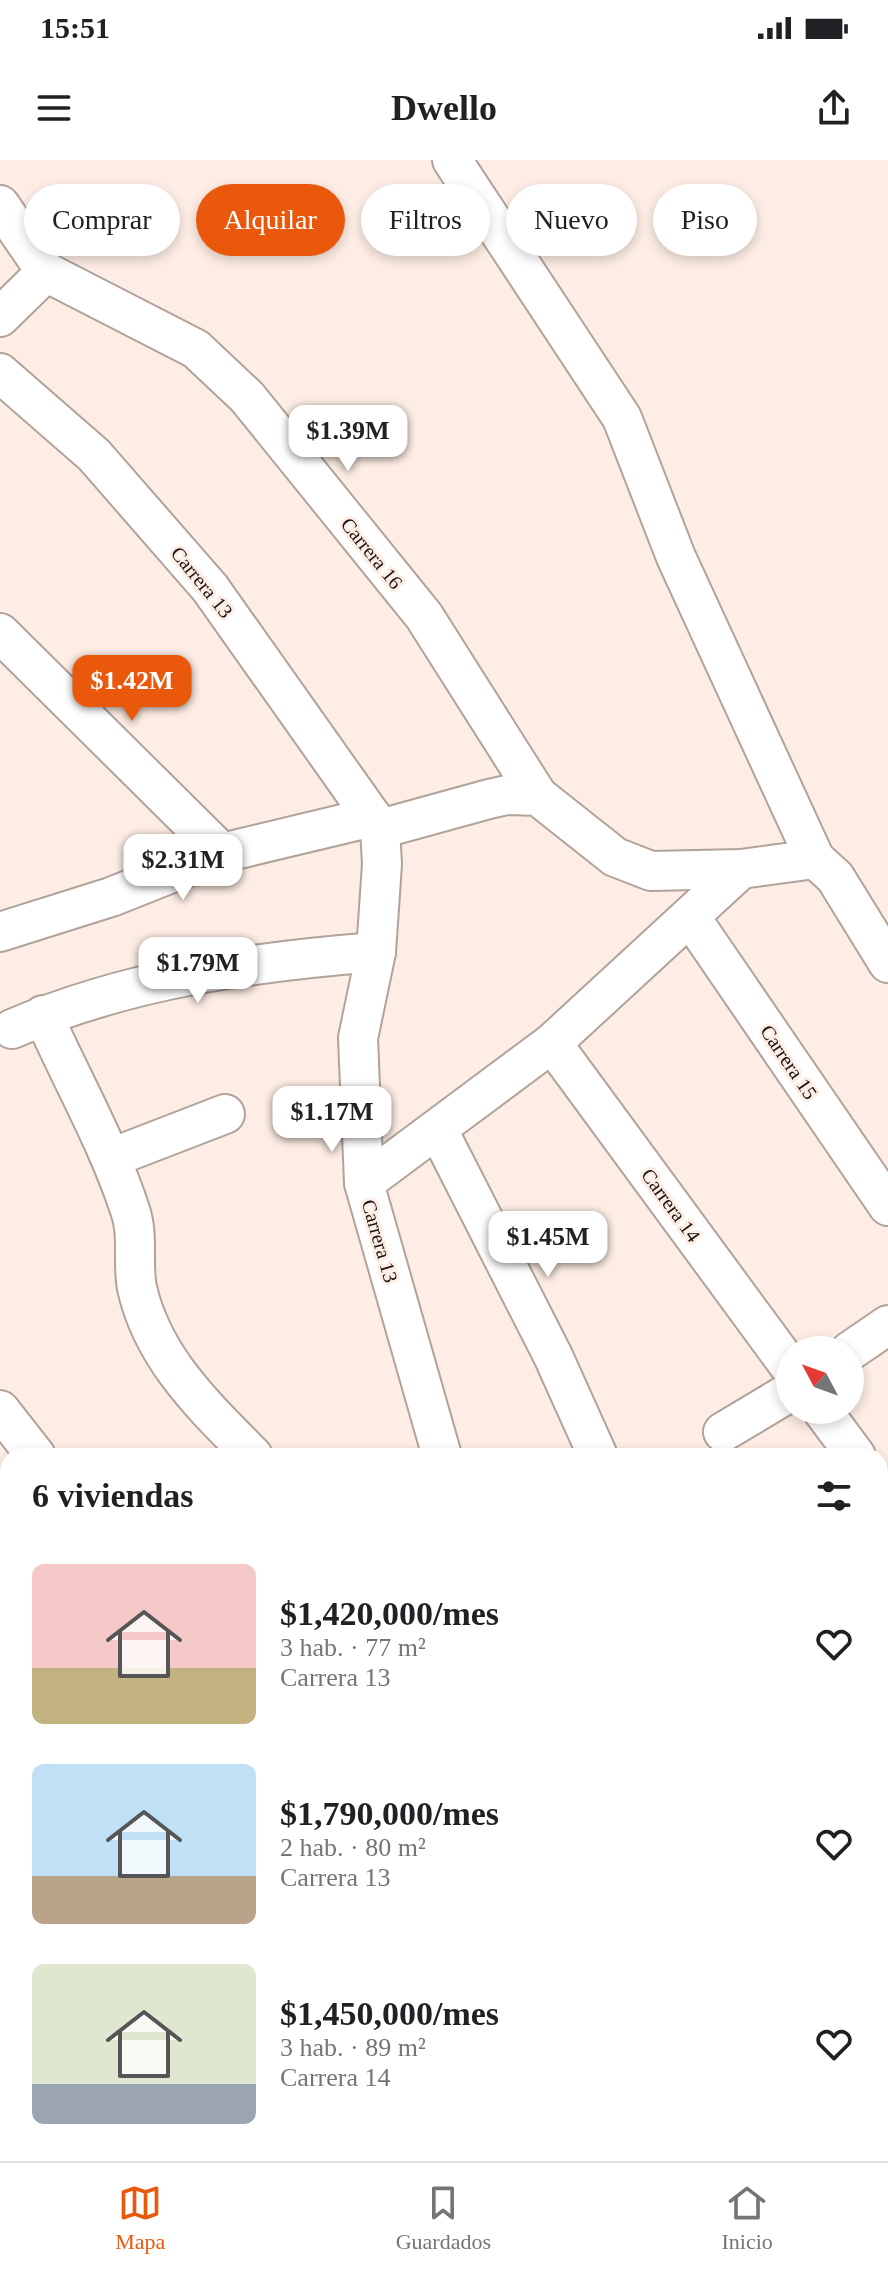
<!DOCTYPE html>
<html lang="es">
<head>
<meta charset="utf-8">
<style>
  :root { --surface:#fff; --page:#f2f2f2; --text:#202124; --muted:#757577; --line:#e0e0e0; --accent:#ea580c }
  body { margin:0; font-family:Georgia,serif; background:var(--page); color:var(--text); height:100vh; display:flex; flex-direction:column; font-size:30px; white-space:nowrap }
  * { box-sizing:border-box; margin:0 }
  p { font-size:26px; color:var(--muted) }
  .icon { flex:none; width:44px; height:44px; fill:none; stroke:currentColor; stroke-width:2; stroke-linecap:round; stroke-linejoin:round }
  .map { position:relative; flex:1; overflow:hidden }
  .sheet { position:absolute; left:0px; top:1288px; width:888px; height:714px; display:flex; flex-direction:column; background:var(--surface); border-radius:24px 24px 0 0; box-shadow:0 4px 12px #0003 }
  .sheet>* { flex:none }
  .top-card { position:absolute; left:24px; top:24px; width:840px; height:72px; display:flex; gap:16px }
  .needle { width:52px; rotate:311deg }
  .controls { position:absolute; left:776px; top:1176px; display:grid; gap:16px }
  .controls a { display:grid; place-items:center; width:88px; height:88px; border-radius:50%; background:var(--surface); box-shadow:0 4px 12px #0003; font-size:40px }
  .price { position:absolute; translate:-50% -68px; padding:0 18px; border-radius:16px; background:#fff; color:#222; font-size:26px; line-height:52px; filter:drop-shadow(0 2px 4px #0008) }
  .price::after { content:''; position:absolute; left:50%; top:48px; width:24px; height:18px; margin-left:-12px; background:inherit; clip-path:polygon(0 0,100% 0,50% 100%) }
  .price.selected { background:var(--accent); color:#fff }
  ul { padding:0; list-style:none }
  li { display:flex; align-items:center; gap:24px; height:200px; padding:0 32px }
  li span { display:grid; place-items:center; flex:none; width:224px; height:160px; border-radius:12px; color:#555 }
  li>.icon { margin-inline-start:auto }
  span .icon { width:96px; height:96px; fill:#fffc; stroke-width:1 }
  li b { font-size:34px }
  h2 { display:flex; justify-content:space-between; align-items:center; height:96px; padding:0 32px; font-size:34px }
  .tag { padding:0 28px; border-radius:36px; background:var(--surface); box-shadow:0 4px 12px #0003; font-size:28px; line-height:72px }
  .tag.selected { background:var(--accent); color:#fff }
  .status { display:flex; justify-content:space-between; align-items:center; height:56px; padding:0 40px; background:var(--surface); direction:ltr }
  .status svg { height:22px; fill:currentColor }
  header { display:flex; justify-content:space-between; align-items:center; height:104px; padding:0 32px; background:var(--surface); font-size:36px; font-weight:700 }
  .dock { display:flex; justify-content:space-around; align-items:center; height:112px; border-top:2px solid var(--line); background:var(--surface); font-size:22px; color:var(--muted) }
  .dock a { display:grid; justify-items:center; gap:4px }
  .dock .selected { color:var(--accent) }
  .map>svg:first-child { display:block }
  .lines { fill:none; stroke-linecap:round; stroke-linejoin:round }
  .minor-casing { stroke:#b1a29a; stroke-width:42 }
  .minor { stroke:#fff; stroke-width:38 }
  .labels { text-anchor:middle; stroke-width:6; stroke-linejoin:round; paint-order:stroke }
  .street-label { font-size:20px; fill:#181210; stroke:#fdede4 }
</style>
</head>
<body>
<div class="status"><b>15:51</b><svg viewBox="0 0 49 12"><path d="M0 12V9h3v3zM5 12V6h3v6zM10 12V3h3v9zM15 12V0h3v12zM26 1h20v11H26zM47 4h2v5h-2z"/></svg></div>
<header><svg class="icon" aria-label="menu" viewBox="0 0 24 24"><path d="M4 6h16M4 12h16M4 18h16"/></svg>Dwello<svg class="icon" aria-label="share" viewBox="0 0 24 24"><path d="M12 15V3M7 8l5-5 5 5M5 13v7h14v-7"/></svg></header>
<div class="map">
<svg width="888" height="2001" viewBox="0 0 888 2001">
  <rect width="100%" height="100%" fill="#fdede4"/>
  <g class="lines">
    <g class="minor-casing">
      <g id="minor">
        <path d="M452,0l170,258 54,139 139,302"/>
        <path d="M0,45l46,67 150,77 51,48 177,219 114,180"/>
        <path d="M0,157l46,-45"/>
        <path d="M0,213l94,82 116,133 162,229"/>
        <path d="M0,473l222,220"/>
        <path d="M380,669l109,-30 18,-4 31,1 77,61 36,14 90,-2 74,-10 20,18 53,86"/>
        <path d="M691,758l197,288"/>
        <path d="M0,772l111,-35 111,-44 150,-36 8,12 2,35 -6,88 -18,86 6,145 78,273"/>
        <path d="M43,855c29,65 65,128 87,195 9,25 2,53 7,78 16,71 67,118 116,168"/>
        <path d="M12,869c116,-50 238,-67 364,-77"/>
        <path d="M552,883l238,324"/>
        <path d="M438,970l115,226 45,100"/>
        <path d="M111,998l114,-44"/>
        <path d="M364,1023l188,-140 189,-174"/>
        <path d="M850,1191l38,-26"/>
        <path d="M0,1250l36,46"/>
        <path d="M822,1250l34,46"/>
        <path d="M723,1272l67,-40"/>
        <path d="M880,1328l8,11"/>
        <path d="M0,1449l8,5"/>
        <path d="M880,1524l8,-6"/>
        <path d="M880,1889l8,11"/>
        <path d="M0,1984l8,-7"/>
        <path d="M73,1994l8,7"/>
        <path d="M308,1994l6,7"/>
        <path d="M725,1994l3,7"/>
      </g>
    </g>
    <use href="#minor" class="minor"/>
  </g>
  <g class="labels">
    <g class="street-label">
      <text transform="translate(372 393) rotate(51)" y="7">Carrera 16</text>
      <text transform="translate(202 422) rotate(51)" y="7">Carrera 13</text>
      <text transform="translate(789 902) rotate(56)" y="7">Carrera 15</text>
      <text transform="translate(671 1045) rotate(54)" y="7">Carrera 14</text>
      <text transform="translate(380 1081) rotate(74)" y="7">Carrera 13</text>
    </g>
  </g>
</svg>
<div class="controls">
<a><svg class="needle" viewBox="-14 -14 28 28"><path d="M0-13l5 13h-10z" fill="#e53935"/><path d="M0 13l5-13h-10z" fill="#757577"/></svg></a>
</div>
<b class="price" style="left:348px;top:313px">$1.39M</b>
<b class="price selected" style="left:132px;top:563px">$1.42M</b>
<b class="price" style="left:183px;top:742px">$2.31M</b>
<b class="price" style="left:198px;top:845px">$1.79M</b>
<b class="price" style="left:332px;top:994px">$1.17M</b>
<b class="price" style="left:548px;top:1119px">$1.45M</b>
<div class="top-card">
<a class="tag">Comprar</a>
<a class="tag selected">Alquilar</a>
<a class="tag">Filtros</a>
<a class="tag">Nuevo</a>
<a class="tag">Piso</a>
</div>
<section class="sheet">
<h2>6 viviendas<svg class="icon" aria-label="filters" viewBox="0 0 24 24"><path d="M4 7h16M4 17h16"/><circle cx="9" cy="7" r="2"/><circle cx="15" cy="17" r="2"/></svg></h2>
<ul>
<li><span style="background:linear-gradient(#f6c9c9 65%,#c2b280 0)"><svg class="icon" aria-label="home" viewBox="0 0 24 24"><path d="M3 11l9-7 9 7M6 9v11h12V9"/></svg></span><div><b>$1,420,000/mes</b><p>3 hab. · 77 m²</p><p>Carrera 13</p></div><svg class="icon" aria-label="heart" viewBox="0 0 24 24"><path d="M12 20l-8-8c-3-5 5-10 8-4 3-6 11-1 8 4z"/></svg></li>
<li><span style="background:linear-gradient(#bfe0f5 70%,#b9a48a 0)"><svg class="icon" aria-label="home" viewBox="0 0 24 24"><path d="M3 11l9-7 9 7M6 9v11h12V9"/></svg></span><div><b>$1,790,000/mes</b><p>2 hab. · 80 m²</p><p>Carrera 13</p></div><svg class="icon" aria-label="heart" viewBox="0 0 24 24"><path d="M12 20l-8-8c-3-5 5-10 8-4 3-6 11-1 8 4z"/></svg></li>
<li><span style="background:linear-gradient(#dfe7d0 75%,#9aa5b1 0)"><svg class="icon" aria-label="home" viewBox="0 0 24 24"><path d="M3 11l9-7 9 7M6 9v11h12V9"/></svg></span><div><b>$1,450,000/mes</b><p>3 hab. · 89 m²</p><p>Carrera 14</p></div><svg class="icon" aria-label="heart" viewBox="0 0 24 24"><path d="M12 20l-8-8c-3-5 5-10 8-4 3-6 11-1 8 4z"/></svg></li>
</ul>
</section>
</div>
<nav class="dock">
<a class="selected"><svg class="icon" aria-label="map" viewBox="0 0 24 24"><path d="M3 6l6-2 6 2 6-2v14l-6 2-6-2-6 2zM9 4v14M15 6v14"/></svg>Mapa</a>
<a><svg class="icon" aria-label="saved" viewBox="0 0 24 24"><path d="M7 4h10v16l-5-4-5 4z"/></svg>Guardados</a>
<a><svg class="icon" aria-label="home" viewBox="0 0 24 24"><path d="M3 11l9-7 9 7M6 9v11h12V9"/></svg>Inicio</a>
</nav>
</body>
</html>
